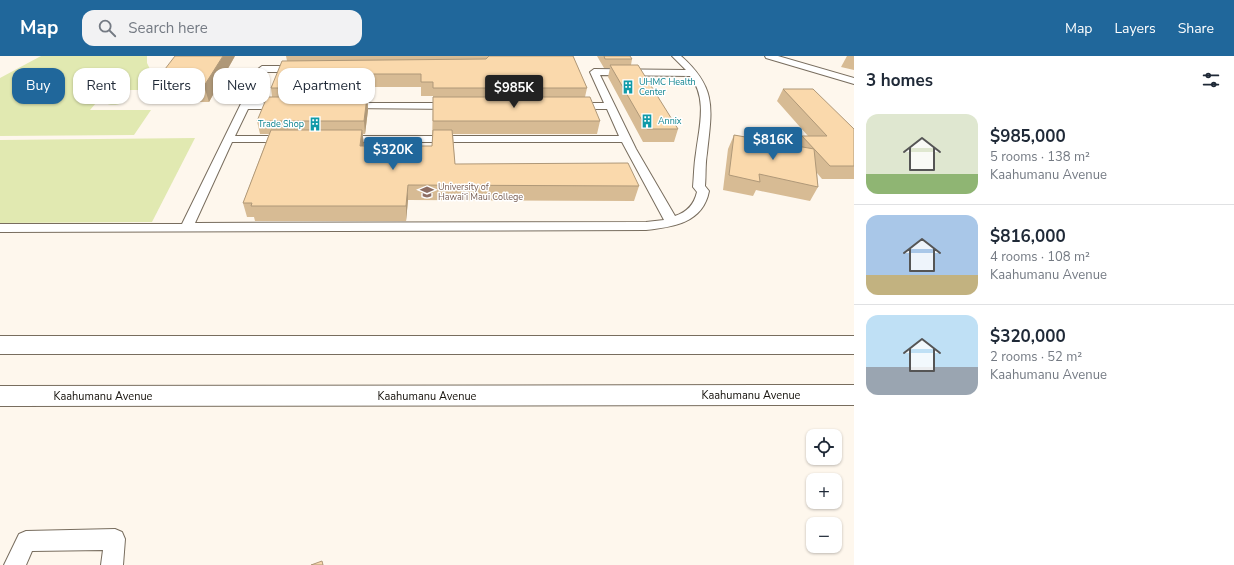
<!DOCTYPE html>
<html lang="en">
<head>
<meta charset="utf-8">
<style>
  :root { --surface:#fff; --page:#f2f2f3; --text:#1f2937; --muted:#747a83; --line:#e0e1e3; --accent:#20679b }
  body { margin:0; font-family:"Nunito Sans",sans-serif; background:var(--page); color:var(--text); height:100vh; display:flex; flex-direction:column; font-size:15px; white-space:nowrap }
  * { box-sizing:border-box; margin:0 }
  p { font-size:13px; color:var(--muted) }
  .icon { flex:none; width:22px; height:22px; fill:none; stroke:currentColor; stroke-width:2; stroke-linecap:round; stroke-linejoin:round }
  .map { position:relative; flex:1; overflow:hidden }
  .details { display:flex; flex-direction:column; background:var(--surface); width:380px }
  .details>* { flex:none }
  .top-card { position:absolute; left:12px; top:12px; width:380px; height:36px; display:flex; gap:8px }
  .tools { position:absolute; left:806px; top:373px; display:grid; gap:8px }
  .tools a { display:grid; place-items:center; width:36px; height:36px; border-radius:8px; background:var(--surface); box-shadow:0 1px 3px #0004; font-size:20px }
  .price { position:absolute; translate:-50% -34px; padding:0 9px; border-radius:4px; background:var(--accent); color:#fff; font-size:13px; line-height:26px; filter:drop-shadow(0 1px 2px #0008) }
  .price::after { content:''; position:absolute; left:50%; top:24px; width:12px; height:9px; margin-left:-6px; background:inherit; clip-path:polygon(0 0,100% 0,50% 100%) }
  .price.active { background:#222; color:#fff }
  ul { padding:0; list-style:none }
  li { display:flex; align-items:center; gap:12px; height:100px; padding:0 12px }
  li+li { border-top:1px solid var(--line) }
  li span { display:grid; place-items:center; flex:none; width:112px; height:80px; border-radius:12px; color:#555 }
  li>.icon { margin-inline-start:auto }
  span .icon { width:48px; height:48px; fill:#fffc; stroke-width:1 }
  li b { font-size:17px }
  h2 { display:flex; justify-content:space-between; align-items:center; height:48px; padding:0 12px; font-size:17px }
  .pill { padding:0 14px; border-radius:12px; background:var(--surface); box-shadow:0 1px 3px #0004; font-size:14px; line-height:36px }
  .pill.active { background:var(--accent); color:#fff }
  header { display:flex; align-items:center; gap:24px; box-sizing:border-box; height:56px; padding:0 20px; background:var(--accent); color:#fff }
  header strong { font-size:19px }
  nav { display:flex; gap:22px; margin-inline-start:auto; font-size:14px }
  .search { width:280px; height:36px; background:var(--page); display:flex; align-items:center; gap:10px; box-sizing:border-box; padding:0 14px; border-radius:12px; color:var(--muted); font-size:15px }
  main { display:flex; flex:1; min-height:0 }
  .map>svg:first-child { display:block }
  .green { fill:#e1e9b1 }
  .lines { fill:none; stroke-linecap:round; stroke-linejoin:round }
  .lane-casing { stroke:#786d5e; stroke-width:2 }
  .primary-casing { stroke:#786d5e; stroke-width:2 }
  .lane { fill:#fff; fill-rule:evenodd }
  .primary { fill:#fff; fill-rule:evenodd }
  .wall { fill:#d7bb94; fill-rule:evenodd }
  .shaded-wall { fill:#af9878 }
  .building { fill:#fad9ac; stroke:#af9878 }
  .labels { text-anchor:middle; stroke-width:3; stroke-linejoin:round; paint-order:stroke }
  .far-culture-label { font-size:9px; fill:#0d838f; stroke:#fff; text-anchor:start }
  .far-education-label { font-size:9px; fill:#785e54; stroke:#fff; text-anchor:start }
  .street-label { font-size:11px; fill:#16120c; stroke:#fff }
</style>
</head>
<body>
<header>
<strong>Map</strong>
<div class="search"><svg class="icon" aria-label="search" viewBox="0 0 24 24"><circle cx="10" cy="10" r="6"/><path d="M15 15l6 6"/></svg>Search here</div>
<nav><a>Map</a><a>Layers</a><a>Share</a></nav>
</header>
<main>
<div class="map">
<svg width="854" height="509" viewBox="0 0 854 509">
  <rect width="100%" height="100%" fill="#fef7ed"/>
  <g class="green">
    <path d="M41,0h106v7l13,27h-53l-17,20h61l-17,25 -134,1v-58z"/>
    <path d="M123,39l4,4c-5,6 -16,8 -23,3 4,-6 12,-7 19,-7z"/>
    <path d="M195,82l-43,84 -152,1v-83z"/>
  </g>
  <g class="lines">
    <g class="lane-casing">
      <g id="lane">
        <path d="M672,0h9c36,32 31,52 26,97 -2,11 -1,22 -2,33l4,5c-6,32 -36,36 -63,39l-646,2v-8h182l76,-155 4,-3h37l4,3 -4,3h-34l-14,31h33l5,3 -5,3h-36l-13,27h52l5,3 -5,3h-55l-37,81 451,-1 18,-2 -42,-78h-279l-5,-3 5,-3h276l-12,-27h-33l-5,-3 5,-3h30l-14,-31 4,-3 92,1zM600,19l90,1c18,22 9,52 6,77 -2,11 -2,23 -3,34l4,5c-3,13 -10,20 -22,24l-39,-67z"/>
        <path d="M765,0h13l76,22v6l-88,-26z"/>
        <path d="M348,47h106l5,3 -5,3 -109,-1 -2,-2 2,-2z"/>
        <path d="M115,473l7,3 3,7 -2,26h-22l2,-15 -71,1 -6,14h-22l15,-31 7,-3z"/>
      </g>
    </g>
    <g class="primary-casing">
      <g id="primary">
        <rect x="0" y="280" width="854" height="18"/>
        <path d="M854,329v20l-854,1v-20z"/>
      </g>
    </g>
    <use href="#lane" class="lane"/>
    <use href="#primary" class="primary"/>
  </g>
  <g class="wall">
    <path d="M235,0l-26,46h-51l-6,-16z"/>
    <path d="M286,0h287l14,32 -2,9 15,24 -3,13h-144l2,30 184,22 -5,15 -226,-1 -2,21h-151l-1,-4h-7l-4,-14 26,-69h-9l-3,-13 15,-24 -1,-9 16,-27zM374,31h47v9h12l-1,50h-69v-12h2l3,-24v-8h2v-5h2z"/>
    <path d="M597,0h33l2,3 -1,6 47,64 -4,13h-31l-35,-65 2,-9h-6z"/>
    <path d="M847,0h7v14l-13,-3z"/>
    <path d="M783,33l71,40v50h-32l-5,-6 1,14 -8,14 -54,-11 -3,6 -30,-6 5,-41 6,-14 63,11 5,-10h6l-31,-35z"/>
  </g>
  <g class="shaded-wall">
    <path d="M223,0h12l-26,46 -5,-16z"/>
    <path d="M373,18l1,13 -2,10v-13z"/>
    <path d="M367,41l1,13 -3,24 -1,-13z"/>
    <path d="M362,74l2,14 -3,16 -1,-14z"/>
    <path d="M408,129v15l-2,21v-15z"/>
  </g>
  <g class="building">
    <path d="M175,0h48l-19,30h-52z"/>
    <path d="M489,0h84l14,32h-154v-6h-12v-8h-48l-1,10h-3v4h-98l11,-27 204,-2z"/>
    <path d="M604,0h26l2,3h-27z"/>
    <path d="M610,9h28l40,64h-31z"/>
    <path d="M783,33h30l41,40v37h-24l-28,-30h25z"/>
    <path d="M267,41h100l-3,24h-107z"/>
    <path d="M433,41h157l10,24h-167z"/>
    <path d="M271,74h91l-2,16h72l1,-16h19l3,34 173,-1 11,23 -231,-1 -2,21h-155l1,-3h-9z"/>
    <path d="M734,79l80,14 4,38 -59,-13 1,8 -31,-7z"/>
    <path d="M322,505l1,4h-12z"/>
  </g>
  <defs>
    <g id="building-bare" transform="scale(1.08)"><path d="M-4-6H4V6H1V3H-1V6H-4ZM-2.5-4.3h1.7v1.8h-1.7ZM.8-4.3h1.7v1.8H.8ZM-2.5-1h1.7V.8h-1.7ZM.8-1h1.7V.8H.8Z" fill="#0f9aa8" stroke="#fff" stroke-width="2.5" paint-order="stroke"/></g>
    <g id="university-bare" transform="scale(1.08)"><path d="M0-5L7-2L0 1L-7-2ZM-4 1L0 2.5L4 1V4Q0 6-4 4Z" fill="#8d6e63" stroke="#fff" stroke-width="2.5" paint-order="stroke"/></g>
  </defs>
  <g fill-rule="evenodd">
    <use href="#building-bare" x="628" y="31"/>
    <use href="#building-bare" x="647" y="65"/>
    <use href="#building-bare" x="315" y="68"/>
    <use href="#university-bare" x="427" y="136"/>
  </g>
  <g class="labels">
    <g class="far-culture-label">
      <text x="639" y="29">UHMC Health<tspan x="639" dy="10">Center</tspan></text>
      <text x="658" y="68">Annix</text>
      <text x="304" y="71" text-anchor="end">Trade Shop</text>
    </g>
    <g class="far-education-label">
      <text x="438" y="134">University of<tspan x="438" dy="10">Hawai‘i Maui College</tspan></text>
    </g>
    <g class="street-label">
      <text x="751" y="343">Kaahumanu Avenue</text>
      <text x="103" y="344">Kaahumanu Avenue</text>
      <text x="427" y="344">Kaahumanu Avenue</text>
    </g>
  </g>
</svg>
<div class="tools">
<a><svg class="icon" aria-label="locate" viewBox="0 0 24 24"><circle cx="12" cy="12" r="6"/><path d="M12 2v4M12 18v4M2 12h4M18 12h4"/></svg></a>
<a>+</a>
<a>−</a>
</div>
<b class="price active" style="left:514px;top:53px">$985K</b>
<b class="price" style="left:773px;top:105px">$816K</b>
<b class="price" style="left:393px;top:115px">$320K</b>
<div class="top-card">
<a class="pill active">Buy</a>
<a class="pill">Rent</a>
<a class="pill">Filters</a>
<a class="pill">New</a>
<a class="pill">Apartment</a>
</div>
</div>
<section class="details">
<h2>3 homes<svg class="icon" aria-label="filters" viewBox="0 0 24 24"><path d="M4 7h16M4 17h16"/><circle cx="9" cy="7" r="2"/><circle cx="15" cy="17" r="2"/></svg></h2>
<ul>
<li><span style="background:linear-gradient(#dfe7d0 75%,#8fb573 0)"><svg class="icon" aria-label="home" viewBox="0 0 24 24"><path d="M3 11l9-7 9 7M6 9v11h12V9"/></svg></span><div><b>$985,000</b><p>5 rooms · 138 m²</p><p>Kaahumanu Avenue</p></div></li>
<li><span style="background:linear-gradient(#a9c7e8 75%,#c2b280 0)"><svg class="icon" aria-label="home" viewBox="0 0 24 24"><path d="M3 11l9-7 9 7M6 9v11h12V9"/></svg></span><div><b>$816,000</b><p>4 rooms · 108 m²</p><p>Kaahumanu Avenue</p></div></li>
<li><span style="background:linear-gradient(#bfe0f5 65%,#9aa5b1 0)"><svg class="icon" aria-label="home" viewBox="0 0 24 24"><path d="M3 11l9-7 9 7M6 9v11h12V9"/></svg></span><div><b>$320,000</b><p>2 rooms · 52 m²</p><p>Kaahumanu Avenue</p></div></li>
</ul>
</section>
</main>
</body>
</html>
